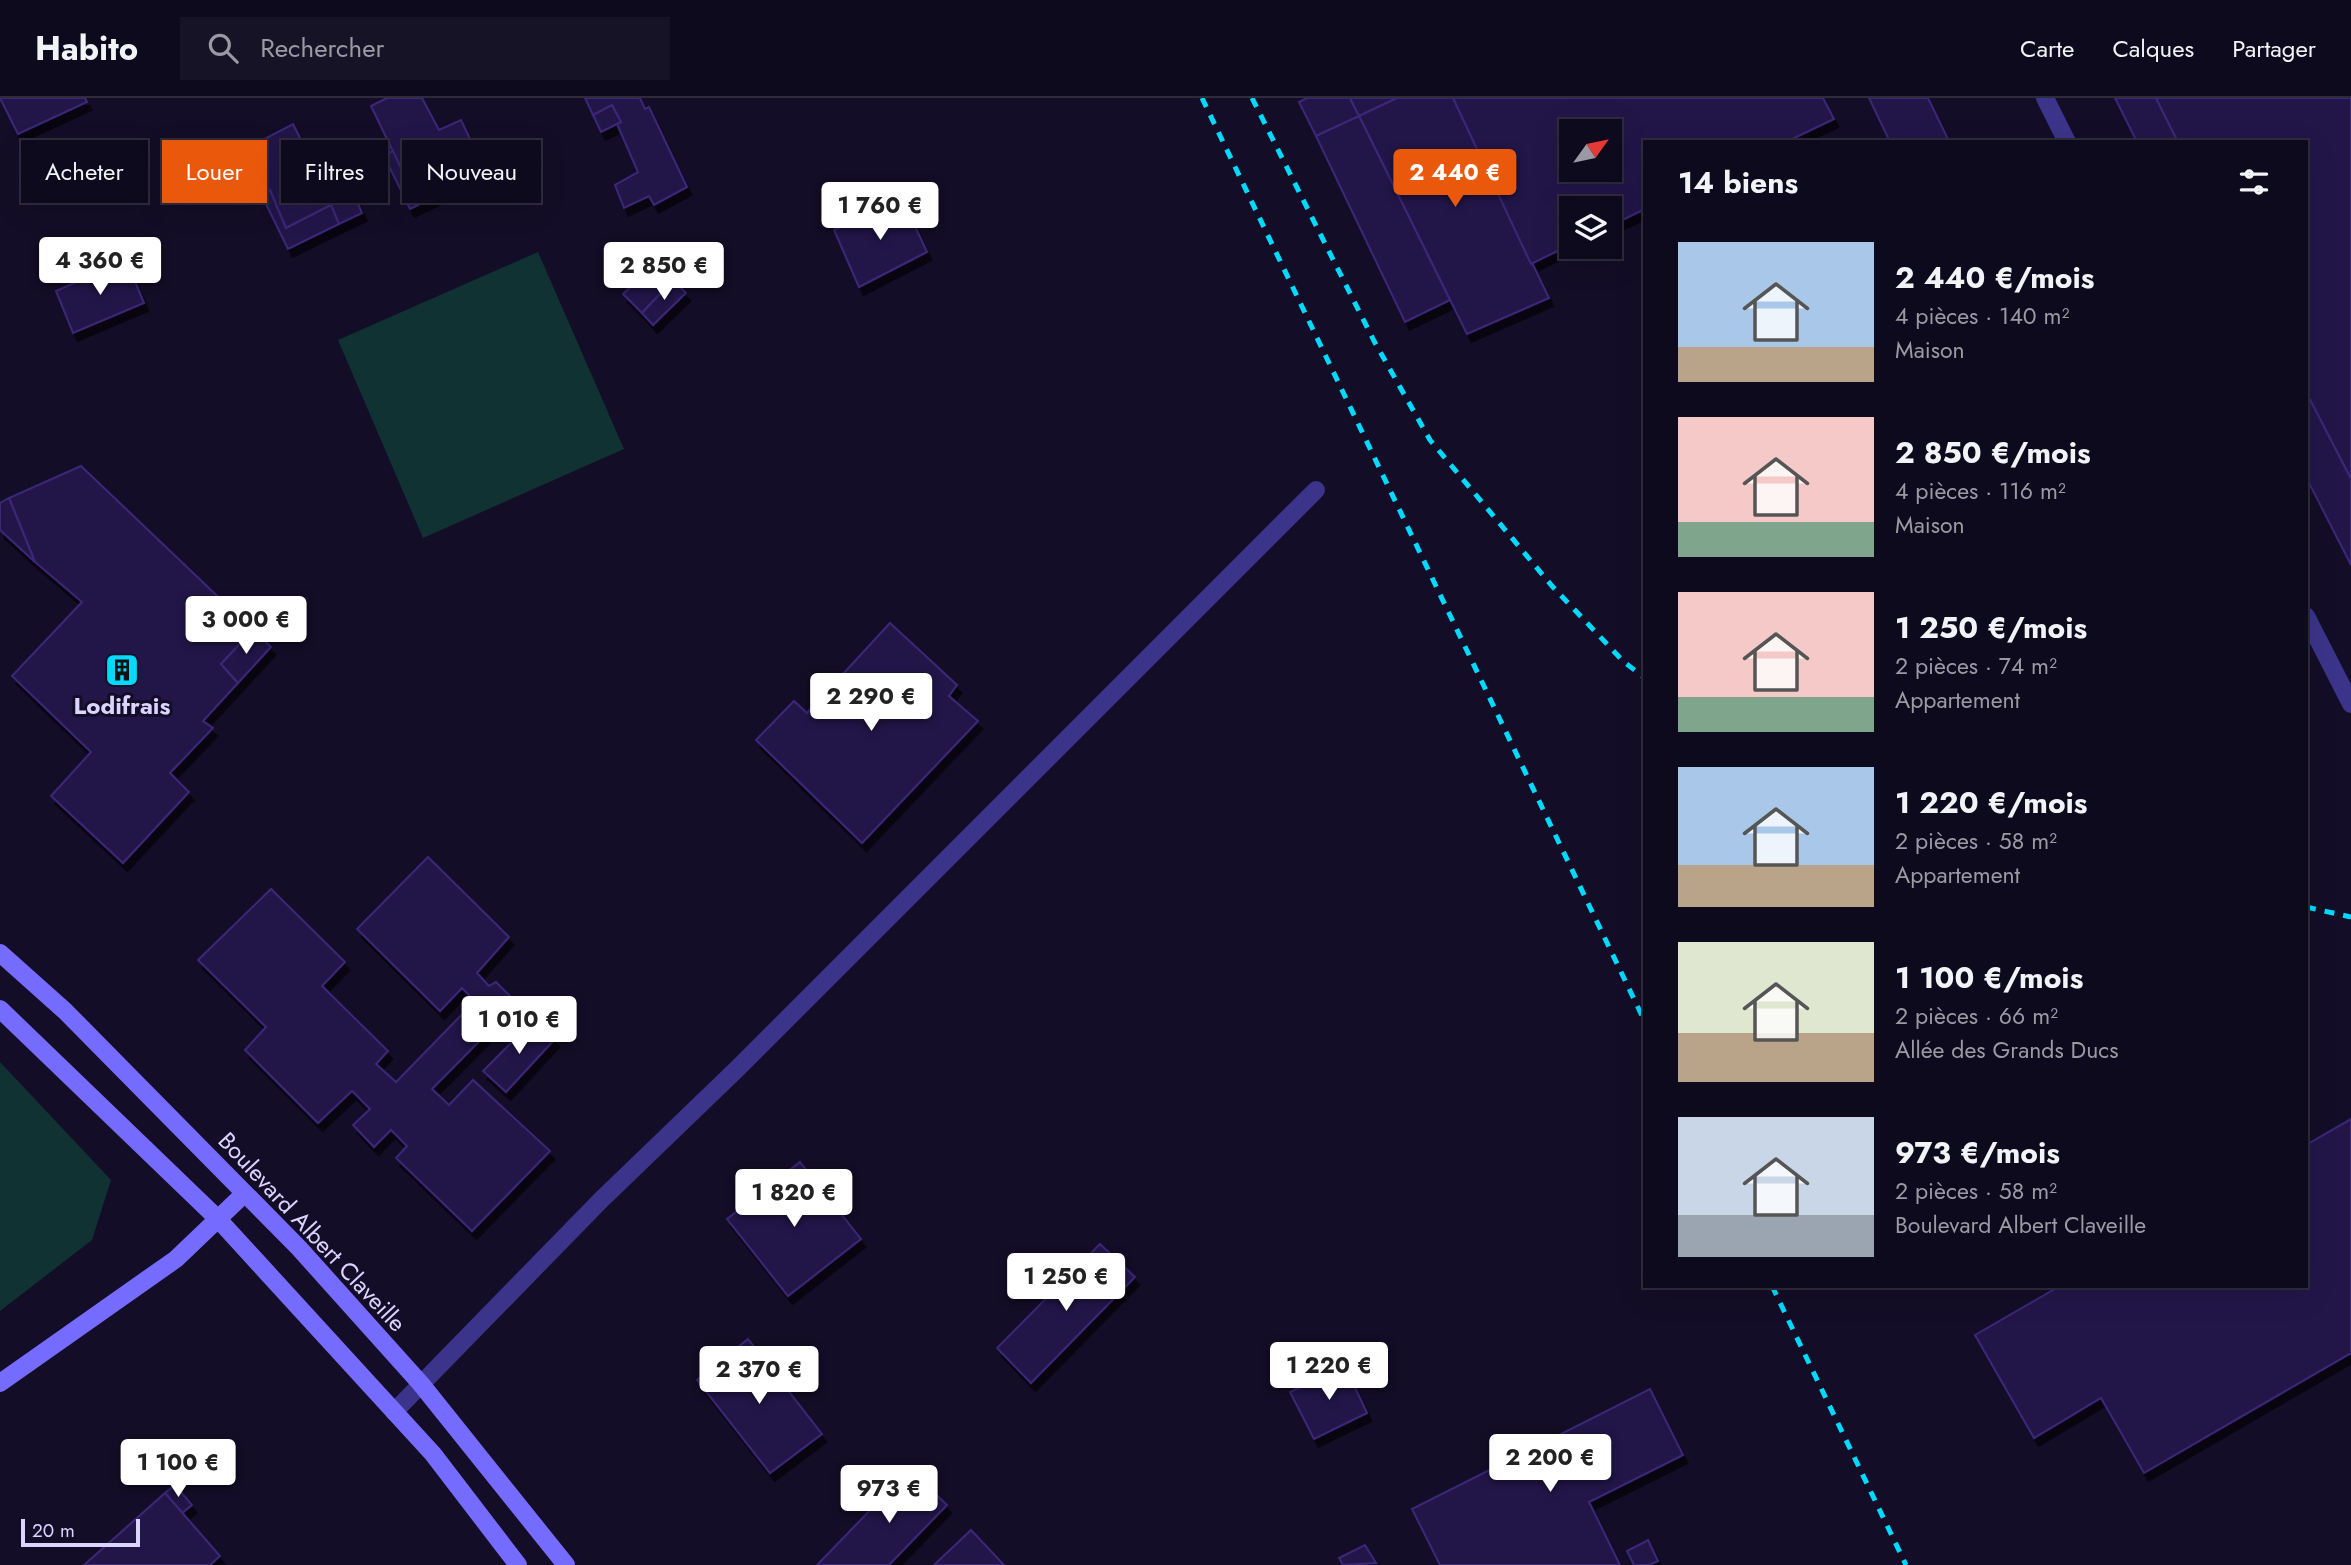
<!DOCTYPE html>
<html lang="fr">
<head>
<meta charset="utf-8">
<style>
  :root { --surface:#0e0a1d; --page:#171326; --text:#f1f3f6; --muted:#9b9aa4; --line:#2e2b3b; --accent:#ea580c }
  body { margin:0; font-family:Jost,sans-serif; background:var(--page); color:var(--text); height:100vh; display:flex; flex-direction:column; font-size:26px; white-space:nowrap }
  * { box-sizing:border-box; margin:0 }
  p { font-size:23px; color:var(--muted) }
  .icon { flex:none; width:38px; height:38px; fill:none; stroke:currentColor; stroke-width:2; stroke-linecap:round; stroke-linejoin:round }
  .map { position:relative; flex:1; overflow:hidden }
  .drawer { position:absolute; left:1643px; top:42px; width:665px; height:1148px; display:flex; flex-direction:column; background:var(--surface); border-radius:0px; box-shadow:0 7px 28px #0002,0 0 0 2px var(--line) }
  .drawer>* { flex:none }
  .banner { position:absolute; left:21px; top:42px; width:665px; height:63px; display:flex; gap:14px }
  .needle { width:46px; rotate:57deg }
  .controls { position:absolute; left:1559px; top:21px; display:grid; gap:14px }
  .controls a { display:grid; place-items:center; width:63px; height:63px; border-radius:0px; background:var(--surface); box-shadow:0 7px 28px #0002,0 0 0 2px var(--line); font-size:35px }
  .scale { position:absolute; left:21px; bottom:18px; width:119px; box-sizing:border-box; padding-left:7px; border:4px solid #dad4ff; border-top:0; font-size:19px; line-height:24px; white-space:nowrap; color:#dad4ff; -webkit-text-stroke:5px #130d27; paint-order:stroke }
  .price { position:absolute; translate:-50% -60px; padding:0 16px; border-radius:7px; background:#fff; color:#222; font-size:23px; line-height:46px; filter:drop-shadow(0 2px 4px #0008) }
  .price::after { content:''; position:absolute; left:50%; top:42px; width:21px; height:16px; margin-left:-10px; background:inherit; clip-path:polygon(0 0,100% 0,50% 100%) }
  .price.selected { background:var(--accent); color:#fff }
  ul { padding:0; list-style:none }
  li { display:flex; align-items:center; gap:21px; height:175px; padding:0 35px }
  li span { display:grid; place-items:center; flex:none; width:196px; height:140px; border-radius:0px; color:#555 }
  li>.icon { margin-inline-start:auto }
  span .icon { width:84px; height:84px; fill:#fffc; stroke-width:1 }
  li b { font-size:30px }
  h2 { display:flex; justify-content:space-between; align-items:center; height:84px; padding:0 35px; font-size:30px }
  .chip { padding:0 24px; border-radius:0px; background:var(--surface); box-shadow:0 7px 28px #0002,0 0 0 2px var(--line); font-size:24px; line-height:63px }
  .chip.selected { background:var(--accent); color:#fff }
  header { display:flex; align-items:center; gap:42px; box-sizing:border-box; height:98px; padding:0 35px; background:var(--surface); border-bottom:2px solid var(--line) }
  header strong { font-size:33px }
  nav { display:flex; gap:38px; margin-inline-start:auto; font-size:24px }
  .search { width:490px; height:63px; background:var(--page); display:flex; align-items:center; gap:18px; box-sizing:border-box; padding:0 24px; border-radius:0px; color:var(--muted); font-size:26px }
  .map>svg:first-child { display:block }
  .green { fill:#103232 }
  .building { fill:#24184a; stroke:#3b2878; stroke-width:2; fill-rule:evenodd; filter:url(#shadow) }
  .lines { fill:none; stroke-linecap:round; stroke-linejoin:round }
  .lane { stroke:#3b348a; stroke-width:18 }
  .street { stroke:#3b348a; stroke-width:18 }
  .secondary { stroke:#756bff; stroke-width:18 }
  .rail { stroke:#00daff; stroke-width:5; stroke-dasharray:10 9; stroke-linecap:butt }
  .labels { text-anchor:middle; stroke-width:6; stroke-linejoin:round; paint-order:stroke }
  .poi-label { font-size:24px; font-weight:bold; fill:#dad4ff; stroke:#130d27 }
  .street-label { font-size:24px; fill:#dad4ff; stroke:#130d27 }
</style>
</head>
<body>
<header>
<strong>Habito</strong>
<div class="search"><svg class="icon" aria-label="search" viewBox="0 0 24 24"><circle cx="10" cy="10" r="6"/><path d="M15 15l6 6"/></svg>Rechercher</div>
<nav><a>Carte</a><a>Calques</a><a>Partager</a></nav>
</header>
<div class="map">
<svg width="2351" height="1467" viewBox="0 0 2351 1467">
  <defs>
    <filter id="shadow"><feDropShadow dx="4.5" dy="8" stdDeviation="0" flood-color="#0009"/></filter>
  </defs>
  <rect width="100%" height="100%" fill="#130d27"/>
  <g class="green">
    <path d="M538,154l86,197 -201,89 -85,-198z"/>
    <path d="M0,964l111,118 -19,60 -92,71z"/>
  </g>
  <g class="building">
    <path d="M0,0h85l2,4 -69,32z"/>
    <path d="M387,0h35l17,32 22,-10 25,52 -24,12 -10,-19 -42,22 -39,-81z"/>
    <path d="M585,0h55l5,11 4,-2 38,80 -33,18 -5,-9 -25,12 -9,-23 23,-13 -21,-48 4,-2 -9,-17 -19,10z"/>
    <path d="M1307,0h43l9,18 -43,20 -17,-34z"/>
    <path d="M1350,0h47l-38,18z"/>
    <path d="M1397,0h56l96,200 -82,36 -108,-218z"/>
    <path d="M1453,0h370l11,21 -48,23h-141v67l-35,17v-18h-38v36l-41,20zM1572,33h38v39h-38z"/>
    <path d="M1869,0h59l21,43 -59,1z"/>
    <path d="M2115,0h41l22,44h-41z"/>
    <path d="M2156,0h195v381l-45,-87v-250h-128z"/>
    <path d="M612,7l9,17 -20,10 -8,-17z"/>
    <path d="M1359,18l91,184 -45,22 -89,-186z"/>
    <path d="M293,26l23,46 22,-11 24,54 -23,11 -8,-19 -45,23 -37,-81z"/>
    <path d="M393,53l17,36 42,-22 10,19 -52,25 -26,-53z"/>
    <path d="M270,92l16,38 45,-23 8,19 -51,25 -26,-53z"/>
    <path d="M902,100l25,54 -68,35 -25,-57z"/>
    <path d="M126,162l18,43 -71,30 -17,-42z"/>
    <path d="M656,165l17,17 -31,33 -19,-19z"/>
    <path d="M673,182l13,13 -33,32 -11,-12z"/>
    <path d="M2306,294l45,87v86l-45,-88z"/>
    <path d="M81,368l172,164 -32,34 17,19 -35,38 10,7 -43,45 19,19 -66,71 -72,-67 40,-44 -79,-76 70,-74 -47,-40 -26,-64z"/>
    <path d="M9,400l26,64 -35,-32v-27z"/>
    <path d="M890,525l67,62 -8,11 29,25 -116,122 -106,-103 38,-39 13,12z"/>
    <path d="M253,532l18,17 -33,36 -17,-19z"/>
    <path d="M428,759l81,80 -32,36 12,13 7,-4 21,21 -85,86 17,16 24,-25 77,71 -78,80 -76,-73 11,-12 -16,-16 -17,17 -21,-22 17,-16 -18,-18 -34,32 -73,-73 21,-23 -68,-67 73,-71 74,73 -23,24 66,65 -12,13 20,18 79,-81 -13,-13 -22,23 -83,-82z"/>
    <path d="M535,921l20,20 -49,53 -23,-21z"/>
    <path d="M2351,1021v234l-207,120 -43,-75 -67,40 -59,-103 85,-49h246v-141z"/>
    <path d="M800,1064l61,77 -73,57 -61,-77z"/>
    <path d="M1100,1146l35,33 -104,106 -34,-35z"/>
    <path d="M748,1241l74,95 -52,39 -73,-93z"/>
    <path d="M1345,1268l22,47 -53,26 -24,-47z"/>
    <path d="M1650,1291l33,66 -94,47 31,63h-180l-28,-56z"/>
    <path d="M910,1371l37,36 -58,60h-72z"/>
    <path d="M175,1387l17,20 -10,8 -17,-20z"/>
    <path d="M165,1395l55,63 -10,9h-126z"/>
    <path d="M971,1432l33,35h-70z"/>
    <path d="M1648,1442l10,21 -9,4h-15l-7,-14z"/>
    <path d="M1365,1447l11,18 -33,2 -4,-7z"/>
  </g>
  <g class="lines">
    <path class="lane" d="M394,1314l207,-212 138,-133 577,-577"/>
    <g class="street">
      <path d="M2045,0l22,44"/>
      <path d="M2306,518l45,88"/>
    </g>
    <g class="secondary">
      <path d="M0,855l65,58 234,237 122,136 145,181"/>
      <path d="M0,911l218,210 215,235 85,111"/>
      <path d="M0,1285l176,-124 68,-65"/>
    </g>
    <g class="rail">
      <path d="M1202,0l443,924"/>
      <path d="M1252,0l122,243 56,99 122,146 72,76 21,16"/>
      <path d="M2306,809l45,10"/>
      <path d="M1772,1188l134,279"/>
    </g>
  </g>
  <defs>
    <g id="building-square" transform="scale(1.75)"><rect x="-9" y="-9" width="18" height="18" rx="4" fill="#00daff" stroke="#130d27"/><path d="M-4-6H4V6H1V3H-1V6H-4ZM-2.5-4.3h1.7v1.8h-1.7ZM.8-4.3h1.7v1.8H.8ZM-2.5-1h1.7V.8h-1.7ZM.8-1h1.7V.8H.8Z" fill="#111"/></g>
  </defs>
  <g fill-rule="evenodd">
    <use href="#building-square" x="122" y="572"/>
  </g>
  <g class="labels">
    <g class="poi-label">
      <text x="122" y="616">Lodifrais</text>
    </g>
    <g class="street-label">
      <text transform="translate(312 1134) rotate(47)" y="8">Boulevard Albert Claveille</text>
    </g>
  </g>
</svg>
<div class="controls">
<a><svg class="needle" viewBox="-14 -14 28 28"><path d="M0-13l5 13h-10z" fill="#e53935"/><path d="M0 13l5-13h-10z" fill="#9b9aa4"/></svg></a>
<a><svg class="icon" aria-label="layers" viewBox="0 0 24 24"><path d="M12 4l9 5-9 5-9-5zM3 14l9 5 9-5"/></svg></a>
</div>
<div class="scale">20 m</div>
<b class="price selected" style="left:1455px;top:111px">2 440 €</b>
<b class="price" style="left:880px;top:144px">1 760 €</b>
<b class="price" style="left:100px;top:199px">4 360 €</b>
<b class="price" style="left:664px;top:204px">2 850 €</b>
<b class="price" style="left:246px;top:558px">3 000 €</b>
<b class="price" style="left:871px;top:635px">2 290 €</b>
<b class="price" style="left:519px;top:958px">1 010 €</b>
<b class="price" style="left:794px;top:1131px">1 820 €</b>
<b class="price" style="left:1066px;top:1215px">1 250 €</b>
<b class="price" style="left:1329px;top:1304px">1 220 €</b>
<b class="price" style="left:759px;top:1308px">2 370 €</b>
<b class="price" style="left:1550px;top:1396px">2 200 €</b>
<b class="price" style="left:178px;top:1401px">1 100 €</b>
<b class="price" style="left:889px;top:1427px">973 €</b>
<div class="banner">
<a class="chip">Acheter</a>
<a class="chip selected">Louer</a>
<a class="chip">Filtres</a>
<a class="chip">Nouveau</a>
</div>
<section class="drawer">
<h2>14 biens<svg class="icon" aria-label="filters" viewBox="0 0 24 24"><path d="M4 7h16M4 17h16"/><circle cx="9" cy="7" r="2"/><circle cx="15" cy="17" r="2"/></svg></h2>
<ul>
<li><span style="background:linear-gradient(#a9c7e8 75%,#b9a48a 0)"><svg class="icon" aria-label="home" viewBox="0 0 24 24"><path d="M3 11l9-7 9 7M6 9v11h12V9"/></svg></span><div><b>2 440 €/mois</b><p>4 pièces · 140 m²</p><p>Maison</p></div></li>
<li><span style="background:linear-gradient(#f6c9c9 75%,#7fa58c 0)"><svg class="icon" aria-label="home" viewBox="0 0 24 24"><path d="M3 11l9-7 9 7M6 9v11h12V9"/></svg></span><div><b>2 850 €/mois</b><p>4 pièces · 116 m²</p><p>Maison</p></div></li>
<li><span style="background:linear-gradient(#f6c9c9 75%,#7fa58c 0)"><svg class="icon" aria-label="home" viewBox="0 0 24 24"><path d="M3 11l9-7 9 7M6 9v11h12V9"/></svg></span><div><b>1 250 €/mois</b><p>2 pièces · 74 m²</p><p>Appartement</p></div></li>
<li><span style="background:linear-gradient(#a9c7e8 70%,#b9a48a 0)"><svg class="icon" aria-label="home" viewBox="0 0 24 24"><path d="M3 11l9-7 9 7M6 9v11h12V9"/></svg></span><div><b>1 220 €/mois</b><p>2 pièces · 58 m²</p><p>Appartement</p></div></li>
<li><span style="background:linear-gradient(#dfe7d0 65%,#b9a48a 0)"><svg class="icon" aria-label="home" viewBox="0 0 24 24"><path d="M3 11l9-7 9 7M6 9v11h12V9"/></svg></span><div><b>1 100 €/mois</b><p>2 pièces · 66 m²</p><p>Allée des Grands Ducs</p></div></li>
<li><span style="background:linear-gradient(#c9d6e8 70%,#9aa5b1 0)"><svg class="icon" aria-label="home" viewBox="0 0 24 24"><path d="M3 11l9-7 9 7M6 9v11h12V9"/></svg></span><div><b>973 €/mois</b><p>2 pièces · 58 m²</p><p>Boulevard Albert Claveille</p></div></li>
</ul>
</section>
</div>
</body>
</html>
